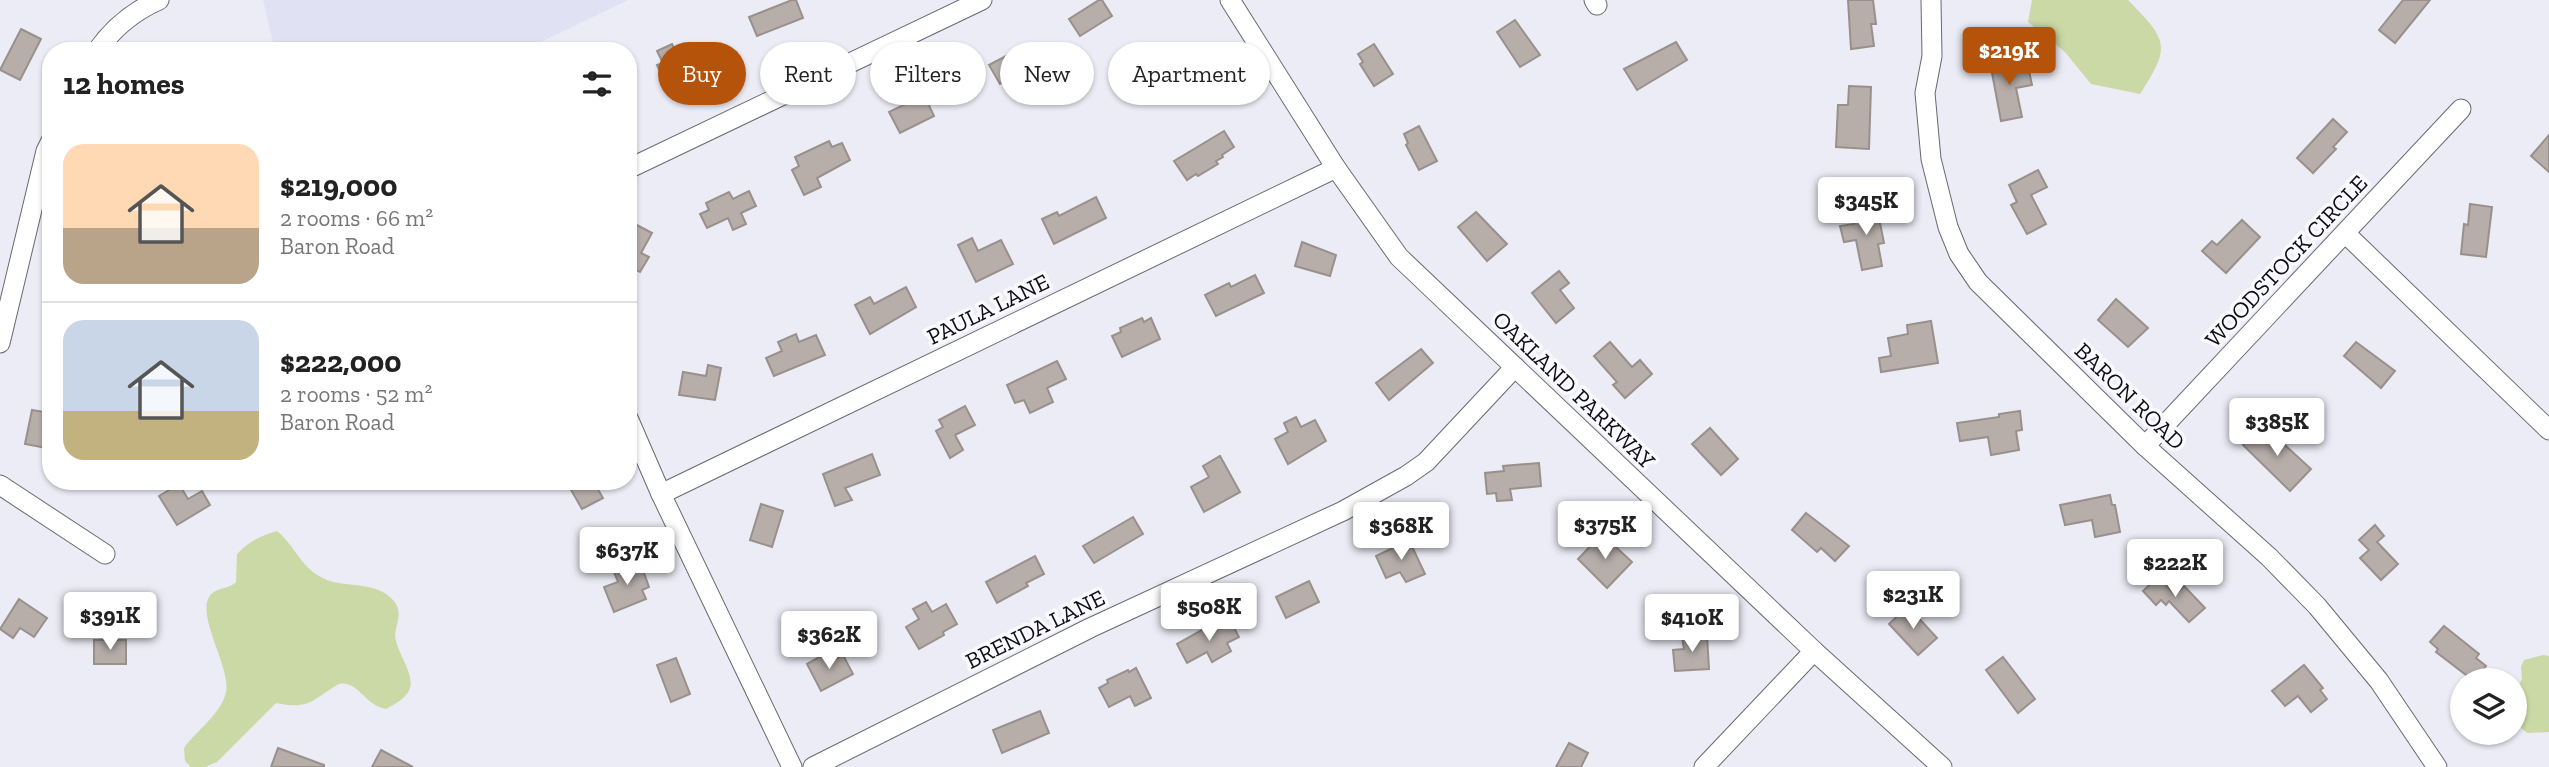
<!DOCTYPE html>
<html lang="en">
<head>
<meta charset="utf-8">
<style>
  :root { --surface:#fff; --page:#f6f6f6; --text:#222; --muted:#767676; --line:#e0e0e0; --accent:#b45309 }
  body { margin:0; font-family:"Zilla Slab",serif; background:var(--page); color:var(--text); height:100vh; display:flex; flex-direction:column; font-size:26px; white-space:nowrap }
  * { box-sizing:border-box; margin:0 }
  p { font-size:23px; color:var(--muted) }
  .icon { flex:none; width:38px; height:38px; fill:none; stroke:currentColor; stroke-width:2; stroke-linecap:round; stroke-linejoin:round }
  .map { position:relative; flex:1; overflow:hidden }
  .sheet { position:absolute; left:42px; top:42px; width:595px; height:448px; display:flex; flex-direction:column; background:var(--surface); border-radius:28px; box-shadow:0 2px 5px #0004 }
  .sheet>* { flex:none }
  .guide { position:absolute; left:658px; top:42px; width:665px; height:63px; display:flex; gap:14px }
  .fabs { position:absolute; left:2450px; top:668px; display:grid; gap:14px }
  .fabs a { display:grid; place-items:center; width:77px; height:77px; border-radius:50%; background:var(--surface); box-shadow:0 2px 5px #0004; font-size:35px }
  .price { position:absolute; translate:-50% -60px; padding:0 16px; border-radius:7px; background:#fff; color:#222; font-size:23px; line-height:46px; filter:drop-shadow(0 2px 4px #0008) }
  .price::after { content:''; position:absolute; left:50%; top:42px; width:21px; height:16px; margin-left:-10px; background:inherit; clip-path:polygon(0 0,100% 0,50% 100%) }
  .price.active { background:var(--accent); color:#fff }
  ul { padding:0; list-style:none }
  li { display:flex; align-items:center; gap:21px; height:175px; padding:0 21px }
  li+li { border-top:2px solid var(--line) }
  li span { display:grid; place-items:center; flex:none; width:196px; height:140px; border-radius:21px; color:#555 }
  li>.icon { margin-inline-start:auto }
  span .icon { width:84px; height:84px; fill:#fffc; stroke-width:1 }
  li b { font-size:30px }
  h2 { display:flex; justify-content:space-between; align-items:center; height:84px; padding:0 21px; font-size:30px }
  .chip { padding:0 24px; border-radius:32px; background:var(--surface); box-shadow:0 2px 5px #0004; font-size:24px; line-height:63px }
  .chip.active { background:var(--accent); color:#fff }
  .map>svg:first-child { display:block }
  .built { fill:#e0e1f2 }
  .green { fill:#cbd9a6 }
  .building { fill:#b7aeaa; stroke:#99908c; stroke-width:2 }
  .lines { fill:none; stroke-linecap:round; stroke-linejoin:round }
  .street-casing { stroke:#686971; stroke-width:21 }
  .street { stroke:#fff; stroke-width:19 }
  .labels { text-anchor:middle; stroke-width:7; stroke-linejoin:round; paint-order:stroke }
  .street-label { font-size:23px; fill:#0d0e11; stroke:#f9f9ff }
</style>
</head>
<body>
<div class="map">
<svg width="2549" height="767" viewBox="0 0 2549 767">
  <rect width="100%" height="100%" fill="#ebecf5"/>
  <path class="built" d="M263,0h365l-106,51h-247z"/>
  <g class="green">
    <path d="M2032,0h96c39,40 44,45 12,94l-49,-10 -26,-32 -37,-30z"/>
    <path d="M277,531c19,15 23,38 50,49 21,8 49,1 66,20 13,15 -1,27 3,41 3,14 18,33 14,47 -3,10 -15,16 -24,21 -22,-4 -28,-29 -47,-25 -28,16 -28,26 -63,19l-59,59 -12,5h-14l-6,-6 -1,-13c12,-17 38,-35 42,-56 5,-24 -29,-74 -17,-95 6,-10 19,-7 27,-15l1,-28c11,-12 25,-19 40,-23z"/>
    <path d="M2543,655l6,1v76l-22,1 -12,-10v-31l7,-13 -1,-12 3,-7z"/>
  </g>
  <g class="building">
    <path d="M792,0h4l7,18 -46,18 -8,-19z"/>
    <path d="M1099,0h3l10,16 -32,20 -11,-17z"/>
    <path d="M1848,0h25l3,24h-5l3,22 -23,3z"/>
    <path d="M2403,0h27l-35,43 -16,-13z"/>
    <path d="M1515,20l25,35 -20,12 -23,-35z"/>
    <path d="M21,29l20,10 -21,41 -20,-10z"/>
    <path d="M1676,42l11,18 -50,30 -13,-21z"/>
    <path d="M672,44l6,12 20,-9 9,20 -41,17 -9,-19 6,-2 -6,-12z"/>
    <path d="M1374,44l19,30 -19,12 -14,-22 3,-2 -5,-8z"/>
    <path d="M1200,47l19,33 -20,12 -19,-33z"/>
    <path d="M1021,48l10,19 -31,17 -11,-19z"/>
    <path d="M2012,58l2,10 14,-2 4,19 -16,3 6,29 -21,4 -11,-59z"/>
    <path d="M1849,86l22,1 -2,62 -33,-2 2,-42h10z"/>
    <path d="M924,95l10,21 -34,17 -11,-21z"/>
    <path d="M2333,119l14,13 -14,15 3,2 -23,24 -16,-15z"/>
    <path d="M1419,126l18,35 -18,9 -13,-25 2,-2 -4,-9z"/>
    <path d="M1224,131l10,16 -12,8 1,2 -7,4 2,3 -20,12 -2,-2 -9,6 -13,-19z"/>
    <path d="M2549,135v37l-18,-16z"/>
    <path d="M829,141l3,6 10,-4 8,17 -33,18 4,9 -17,8 -12,-25 7,-4 -4,-9z"/>
    <path d="M2038,170l9,17 -16,8 15,29 -19,10 -16,-29 6,-3 -8,-17z"/>
    <path d="M749,191l7,15 -15,7 5,11 -13,6 -5,-12 -21,10 -7,-14 9,-4 -3,-7 23,-11 4,7z"/>
    <path d="M1096,197l10,21 -52,26 -12,-25 15,-7 2,4z"/>
    <path d="M2470,204l22,3 -6,50 -25,-3 3,-30 4,1z"/>
    <path d="M1877,208l7,35 -6,1 4,22 -20,4 -6,-30 -12,2 -4,-16 14,-2 -2,-11z"/>
    <path d="M1476,212l31,32 -20,17 -29,-34z"/>
    <path d="M2242,220l18,17 -34,36 -24,-22 10,-10 5,4z"/>
    <path d="M633,223l19,10 -11,20 8,4 -9,15 -7,-4 -5,9v-45z"/>
    <path d="M972,238l6,13 23,-11 12,24 -37,18 -18,-37z"/>
    <path d="M1302,242l34,13 -6,21 -35,-10z"/>
    <path d="M1559,271l10,12 -9,7 14,18 -18,15 -24,-30z"/>
    <path d="M1255,275l9,18 -48,23 -11,-21 24,-12 2,4z"/>
    <path d="M906,287l10,20 -46,27 -15,-29 15,-8 4,7z"/>
    <path d="M2116,299l32,29 -20,19 -30,-27z"/>
    <path d="M1142,318l2,4 7,-4 9,21 -38,18 -10,-21 9,-4 -1,-4z"/>
    <path d="M1931,321l7,42 -57,9 -2,-14 12,-2 -3,-18 20,-4 -1,-9z"/>
    <path d="M796,334l3,8 17,-7 9,20 -51,21 -8,-18 16,-7 -4,-9z"/>
    <path d="M1610,342l22,25 8,-7 12,14 -27,24 -12,-13 4,-3 -23,-26z"/>
    <path d="M2356,342l39,29 -14,17 -37,-32z"/>
    <path d="M1421,349l12,14 -44,37 -13,-17z"/>
    <path d="M1057,361l9,18 -19,9 6,14 -23,11 -6,-13 -9,3 -8,-18z"/>
    <path d="M708,365l13,3 -6,32 -36,-5 4,-23 23,4z"/>
    <path d="M965,406l10,19 -20,10 8,15 -13,8 -14,-27 7,-4 -4,-7z"/>
    <path d="M32,410l19,3v18l-4,17 -22,-4z"/>
    <path d="M2020,411l2,19 -6,1 3,19 -28,5 -3,-18 -28,4 -3,-18 42,-6v-3z"/>
    <path d="M1296,417l5,10 14,-7 11,21 -38,23 -13,-25 13,-7 -4,-9z"/>
    <path d="M2263,425l48,44 -21,22 -47,-46z"/>
    <path d="M1710,428l28,31 -17,16 -29,-31z"/>
    <path d="M872,454l8,21 -35,13 7,12 -17,6 -12,-32z"/>
    <path d="M1220,456l20,36 -36,20 -13,-25 18,-10 -6,-11z"/>
    <path d="M1539,463l2,23 -31,3 2,11 -15,1 -1,-8 -9,1 -2,-21 19,-2 -1,-5z"/>
    <path d="M566,481h27l10,17 -21,11z"/>
    <path d="M179,484l9,15 14,-8 8,14 -33,20 -18,-29z"/>
    <path d="M2110,495l2,10h3l5,27 -25,5 -3,-17 -27,5 -5,-20z"/>
    <path d="M761,504l22,7 -11,36 -22,-7z"/>
    <path d="M1806,513l43,33 -14,15 -14,-13 -4,4 -25,-22z"/>
    <path d="M1133,517l10,17 -49,29 -11,-17z"/>
    <path d="M2375,525l9,11 -7,6 21,22 -17,16 -21,-22 9,-8 -10,-10z"/>
    <path d="M1602,534l30,28 -25,26 -29,-29z"/>
    <path d="M1409,540l16,34 -19,8 -6,-10 -14,6 -10,-22z"/>
    <path d="M1035,556l9,18 -18,9 2,3 -31,17 -11,-21z"/>
    <path d="M640,562l9,25 -7,3 4,9 -32,13 -10,-25 14,-5 -4,-10z"/>
    <path d="M2158,577l17,18 9,-9 21,22 -16,14 -20,-21 -3,4 -5,-5 -5,5 -13,-14z"/>
    <path d="M1309,581l10,21 -33,16 -10,-21z"/>
    <path d="M19,599l28,19 -13,19 -14,-9 -7,10 -13,-9z"/>
    <path d="M926,602l6,10 14,-8 11,20 -14,8 1,3 -25,14 -13,-22 13,-8 -6,-10z"/>
    <path d="M1906,608l5,6 2,-2 24,26 -19,17 -29,-31z"/>
    <path d="M1230,620l9,17 -12,6 4,8 -19,11 -5,-10 -20,11 -10,-19 27,-15 2,4z"/>
    <path d="M2444,626l35,28 -3,4 10,8 -12,15 -38,-29 2,-3 -8,-7z"/>
    <path d="M1707,635l2,34 -34,2 -2,-21 11,-1 -2,-12z"/>
    <rect x="94" y="640" width="32" height="24"/>
    <path d="M825,654l4,8 14,-7 10,19 -32,17 -14,-27z"/>
    <path d="M2003,657l32,42 -17,14 -32,-43z"/>
    <path d="M676,658l14,36 -19,8 -14,-37z"/>
    <path d="M2304,665l19,23 -3,2 7,9 -16,13 -13,-16 -13,10 -13,-15z"/>
    <path d="M1136,668l15,30 -16,8 -5,-10 -21,11 -10,-19 9,-5 -1,-3 21,-10 1,2z"/>
    <path d="M1040,711l9,22 -47,20 -9,-23z"/>
    <path d="M1569,743l19,10 -7,14h-25z"/>
    <path d="M278,748l46,17v2h-53z"/>
    <path d="M381,750l32,17h-41z"/>
  </g>
  <g class="lines">
    <g class="street-casing">
      <g id="street">
        <path d="M1230,0l106,168 63,89 415,394 128,116"/>
        <path d="M1594,0l3,5"/>
        <path d="M1931,0l1,56 -7,37 6,66 17,68 11,27 19,28 167,164 124,111 48,49 62,75 58,86"/>
        <path d="M97,51c16,-23 37,-40 62,-51"/>
        <path d="M628,169l354,-169"/>
        <path d="M2345,233l204,197"/>
        <path d="M0,343l46,-192 5,-10"/>
        <path d="M628,418l33,76 131,273"/>
        <path d="M2145,446l316,-337"/>
        <path d="M0,485l105,69"/>
        <path d="M661,494l675,-326"/>
        <path d="M813,767l277,-139 253,-117 63,-35 20,-14 89,-95"/>
        <path d="M1704,767l110,-116"/>
      </g>
    </g>
    <use href="#street" class="street"/>
  </g>
  <g class="labels">
    <g class="street-label">
      <text transform="translate(2286 261) rotate(-47)" y="8">WOODSTOCK CIRCLE</text>
      <text transform="translate(988 309) rotate(-26)" y="8">PAULA LANE</text>
      <text transform="translate(1574 390) rotate(44)" y="8">OAKLAND PARKWAY</text>
      <text transform="translate(2130 396) rotate(44)" y="8">BARON ROAD</text>
      <text transform="translate(1035 629) rotate(-26)" y="8">BRENDA LANE</text>
    </g>
  </g>
</svg>
<div class="fabs">
<a><svg class="icon" aria-label="layers" viewBox="0 0 24 24"><path d="M12 4l9 5-9 5-9-5zM3 14l9 5 9-5"/></svg></a>
</div>
<b class="price active" style="left:2009px;top:87px">$219K</b>
<b class="price" style="left:1866px;top:237px">$345K</b>
<b class="price" style="left:2277px;top:458px">$385K</b>
<b class="price" style="left:1605px;top:561px">$375K</b>
<b class="price" style="left:1401px;top:562px">$368K</b>
<b class="price" style="left:627px;top:587px">$637K</b>
<b class="price" style="left:2175px;top:599px">$222K</b>
<b class="price" style="left:1913px;top:631px">$231K</b>
<b class="price" style="left:1209px;top:643px">$508K</b>
<b class="price" style="left:110px;top:652px">$391K</b>
<b class="price" style="left:1692px;top:654px">$410K</b>
<b class="price" style="left:829px;top:671px">$362K</b>
<div class="guide">
<a class="chip active">Buy</a>
<a class="chip">Rent</a>
<a class="chip">Filters</a>
<a class="chip">New</a>
<a class="chip">Apartment</a>
</div>
<section class="sheet">
<h2>12 homes<svg class="icon" aria-label="filters" viewBox="0 0 24 24"><path d="M4 7h16M4 17h16"/><circle cx="9" cy="7" r="2"/><circle cx="15" cy="17" r="2"/></svg></h2>
<ul>
<li><span style="background:linear-gradient(#ffd9b3 60%,#b9a48a 0)"><svg class="icon" aria-label="home" viewBox="0 0 24 24"><path d="M3 11l9-7 9 7M6 9v11h12V9"/></svg></span><div><b>$219,000</b><p>2 rooms · 66 m²</p><p>Baron Road</p></div></li>
<li><span style="background:linear-gradient(#c9d6e8 65%,#c2b280 0)"><svg class="icon" aria-label="home" viewBox="0 0 24 24"><path d="M3 11l9-7 9 7M6 9v11h12V9"/></svg></span><div><b>$222,000</b><p>2 rooms · 52 m²</p><p>Baron Road</p></div></li>
</ul>
</section>
</div>
</body>
</html>
